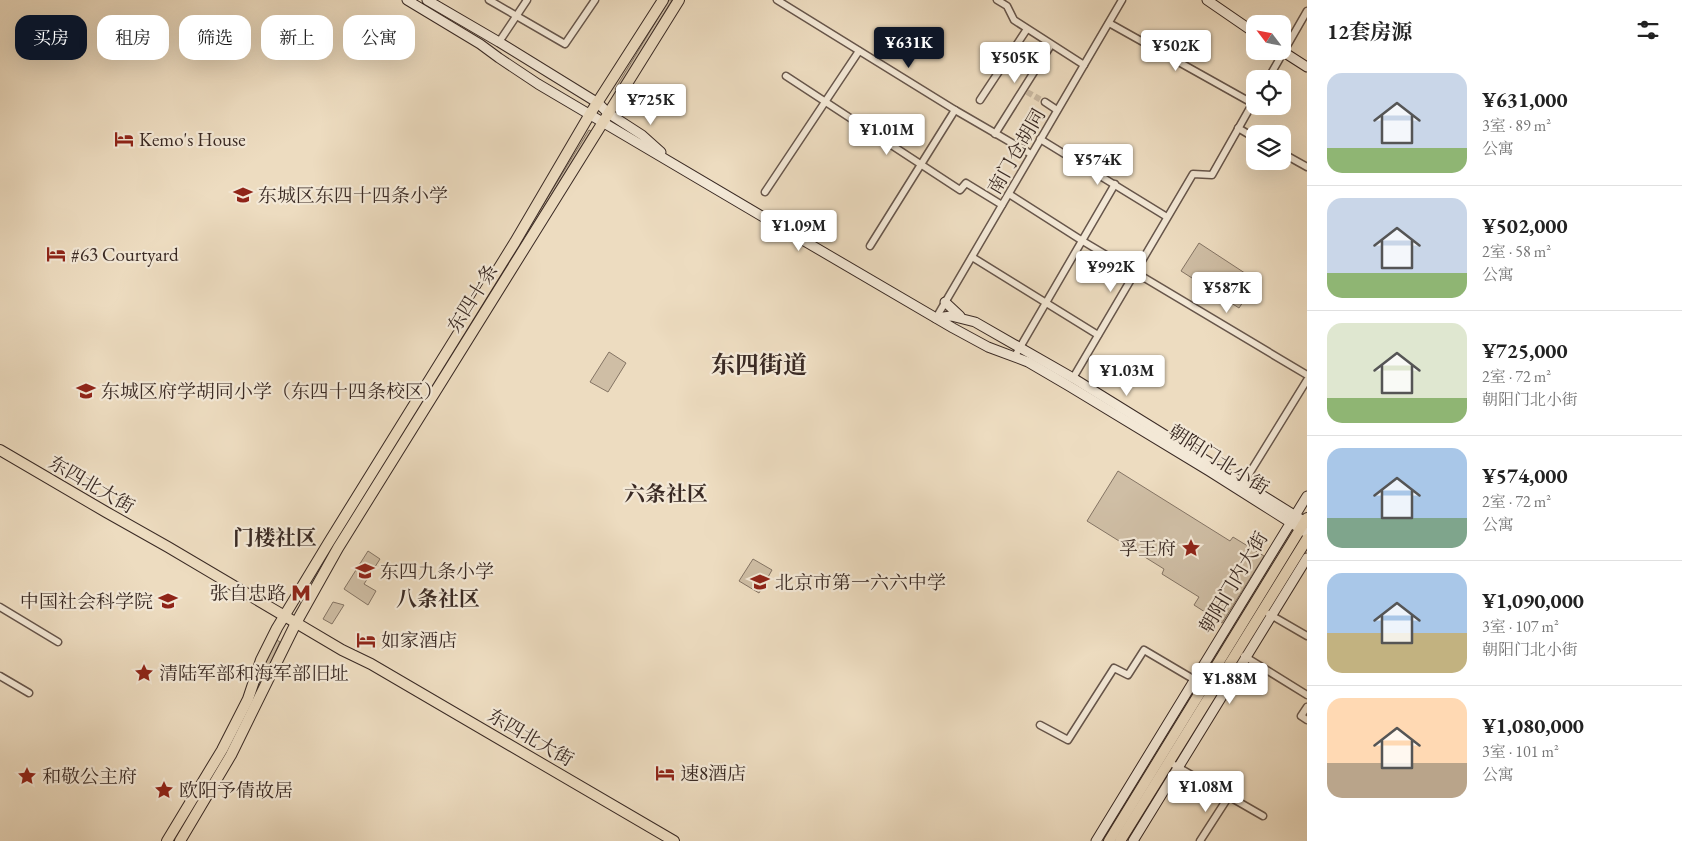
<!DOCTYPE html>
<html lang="zh">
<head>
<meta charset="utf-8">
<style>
  :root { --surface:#fff; --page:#f6f6f6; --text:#222; --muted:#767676; --line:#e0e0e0; --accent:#111827 }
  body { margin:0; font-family:"EB Garamond","Noto Serif SC",serif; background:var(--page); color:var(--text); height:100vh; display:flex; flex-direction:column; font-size:19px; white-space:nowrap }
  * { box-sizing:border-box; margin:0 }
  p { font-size:16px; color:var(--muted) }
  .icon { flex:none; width:28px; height:28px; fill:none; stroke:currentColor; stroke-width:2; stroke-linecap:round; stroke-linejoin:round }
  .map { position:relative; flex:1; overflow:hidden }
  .side { display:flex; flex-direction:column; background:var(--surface); width:375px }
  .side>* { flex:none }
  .guide { position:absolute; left:15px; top:15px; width:475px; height:45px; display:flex; gap:10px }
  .needle { width:32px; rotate:302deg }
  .controls { position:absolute; left:1246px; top:15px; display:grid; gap:10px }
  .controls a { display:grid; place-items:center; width:45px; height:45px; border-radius:10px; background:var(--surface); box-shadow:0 5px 20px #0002; font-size:25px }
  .price { position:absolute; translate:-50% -42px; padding:0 11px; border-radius:5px; background:#fff; color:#222; font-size:16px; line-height:32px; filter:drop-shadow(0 1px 2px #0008) }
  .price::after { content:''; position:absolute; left:50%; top:30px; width:15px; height:11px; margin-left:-8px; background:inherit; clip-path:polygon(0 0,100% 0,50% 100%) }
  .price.active { background:var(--accent); color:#fff }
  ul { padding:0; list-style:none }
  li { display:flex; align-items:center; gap:15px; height:125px; padding:0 20px }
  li+li { border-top:1px solid var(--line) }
  li span { display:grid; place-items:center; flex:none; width:140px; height:100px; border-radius:15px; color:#555 }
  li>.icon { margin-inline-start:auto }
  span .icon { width:60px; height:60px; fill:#fffc; stroke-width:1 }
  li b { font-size:21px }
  h2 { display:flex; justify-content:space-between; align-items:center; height:60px; padding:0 20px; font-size:21px }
  .chip { padding:0 18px; border-radius:15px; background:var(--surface); box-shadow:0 5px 20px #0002; font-size:18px; line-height:45px }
  .chip.active { background:var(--accent); color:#fff }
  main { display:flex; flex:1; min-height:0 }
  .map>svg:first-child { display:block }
  .green { fill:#cfbea5; stroke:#847464 }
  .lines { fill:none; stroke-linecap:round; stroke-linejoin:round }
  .street-tunnel { stroke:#c9b8a1; stroke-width:6; stroke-dasharray:6 3; stroke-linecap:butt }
  .street-casing { stroke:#67564b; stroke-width:9 }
  .secondary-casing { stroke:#3a2a24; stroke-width:11 }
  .primary-casing { stroke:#3a2a24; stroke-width:12 }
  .street { stroke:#f3e8d6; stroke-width:6 }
  .secondary { stroke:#f3e8d6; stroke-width:9 }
  .primary { stroke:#eddcc0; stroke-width:10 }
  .labels { text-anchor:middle; stroke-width:4.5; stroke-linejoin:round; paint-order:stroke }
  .poi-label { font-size:19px; fill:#3a2a24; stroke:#f3e8d6; text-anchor:start }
  .street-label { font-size:19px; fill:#3a2a24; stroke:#f3e8d6 }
  .quarter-label { font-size:21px; font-weight:bold; fill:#3a2a24; stroke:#f3e8d6 }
  .district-label { font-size:24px; font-weight:bold; fill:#3a2a24; stroke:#f3e8d6 }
</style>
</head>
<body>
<main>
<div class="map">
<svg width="1307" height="841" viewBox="0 0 1307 841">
  <rect width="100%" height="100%" fill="#eddcc0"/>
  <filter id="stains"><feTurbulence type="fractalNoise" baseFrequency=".004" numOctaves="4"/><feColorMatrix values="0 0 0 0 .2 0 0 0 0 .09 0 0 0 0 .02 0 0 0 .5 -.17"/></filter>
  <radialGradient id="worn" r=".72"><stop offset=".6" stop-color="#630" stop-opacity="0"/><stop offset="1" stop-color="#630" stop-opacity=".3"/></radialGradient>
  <g class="green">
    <path d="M669,0h3l-55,91 -2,-2z"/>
    <path d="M589,130l2,1 -66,106 -1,-1z"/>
    <path d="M521,240l1,1 -62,101 -2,-1z"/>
    <path d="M1199,243l58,38 -18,27 -58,-37z"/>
    <path d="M454,348h2l-121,196 -12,23 -22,35 -2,-1z"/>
    <path d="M609,352l17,11 -18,29 -18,-10z"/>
    <path d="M1118,471l112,70 3,-4 31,19 -42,67 -28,-18 5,-8 -37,-23 2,-5 -77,-48z"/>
    <path d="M368,551l12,8 -16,25 12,7 -8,14 -24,-16z"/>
    <path d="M753,559l19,11 -13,23 -20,-12z"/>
    <path d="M333,602l11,3 -12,19 -9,-5z"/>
    <path d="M277,640l3,2 -23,50 -21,40 27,-66z"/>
  </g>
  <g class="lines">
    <path class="street-tunnel" d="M1027,92l18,10"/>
    <g class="street-casing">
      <g id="street">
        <path d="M489,0l76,44 30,-44"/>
        <path d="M777,0l178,110 76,44"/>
        <path d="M997,0l10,6 7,14 70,45"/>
        <path d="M1109,23l143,80"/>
        <path d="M499,42l28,-42"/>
        <path d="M786,76l174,114 6,-7 36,22"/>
        <path d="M1268,79l39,-68"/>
        <path d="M980,100l47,-71"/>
        <path d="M1045,102l12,8"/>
        <path d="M1238,128l17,10"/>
        <path d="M995,134l56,-89"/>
        <path d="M1040,139l127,78"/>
        <path d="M1282,153l25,14"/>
        <path d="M765,192l94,-141"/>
        <path d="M1009,194l72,46 226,135"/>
        <path d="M870,246l85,-136"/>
        <path d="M972,257l126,78"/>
        <path d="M936,318l186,-318"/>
        <path d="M1015,356l100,-172"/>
        <path d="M1073,378l120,-204 19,1 43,-76"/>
        <path d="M1241,487l66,-107"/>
        <path d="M0,607l58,35"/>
        <path d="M1269,614l38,22"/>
        <path d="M1244,656l63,39"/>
        <path d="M0,676l29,17"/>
        <path d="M1307,707l-6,9 6,4"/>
        <path d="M1040,725l28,15 46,-72 14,7 16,-25 61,36"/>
        <path d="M1169,762l94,54"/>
        <path d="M1200,841l29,-45"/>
      </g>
    </g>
    <g class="secondary-casing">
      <g id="secondary">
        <path d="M407,0l73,44 19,14 39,26 227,134 188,110 35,19 40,15 41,24 140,85 98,62"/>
        <path d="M427,0l72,42 99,61 10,10 34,22 19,17"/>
        <path d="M1207,0l48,33"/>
        <path d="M1282,51l25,16"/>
        <path d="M945,302l15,14"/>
        <path d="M936,318l15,-2 24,6 98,56 234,145"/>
        <path d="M1096,841l211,-345"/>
        <path d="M1133,841l174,-283"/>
      </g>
    </g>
    <g class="primary-casing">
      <g id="primary">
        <path d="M0,450l106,62 62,35 174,103 29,14 303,177"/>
        <path d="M167,841l55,-91 26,-51 13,-39 16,-32 52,-86 186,-300 75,-128 73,-114"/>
        <path d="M180,841l51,-86 65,-132 42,-75 341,-548"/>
        <path d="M1109,841l198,-323"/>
        <path d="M1120,841l187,-302"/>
      </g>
    </g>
    <use href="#street" class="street"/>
    <use href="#secondary" class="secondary"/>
    <use href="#primary" class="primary"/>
  </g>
  <defs>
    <g id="hotel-bare" transform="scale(1.5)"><path d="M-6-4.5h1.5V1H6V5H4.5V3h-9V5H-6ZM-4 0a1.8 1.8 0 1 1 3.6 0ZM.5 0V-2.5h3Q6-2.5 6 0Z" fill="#8f2418" stroke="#f3e8d6" stroke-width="2.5" paint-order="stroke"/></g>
    <g id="school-bare" transform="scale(1.5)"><path d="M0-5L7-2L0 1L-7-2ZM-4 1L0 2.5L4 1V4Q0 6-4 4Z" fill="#8f2418" stroke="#f3e8d6" stroke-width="2.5" paint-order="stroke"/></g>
    <g id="sight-bare" transform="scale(1.5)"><path d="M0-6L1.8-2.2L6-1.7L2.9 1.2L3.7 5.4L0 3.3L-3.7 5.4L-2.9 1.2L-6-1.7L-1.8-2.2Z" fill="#8f2418" stroke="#f3e8d6" stroke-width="2.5" paint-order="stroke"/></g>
    <g id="metro-bare" transform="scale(1.5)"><path d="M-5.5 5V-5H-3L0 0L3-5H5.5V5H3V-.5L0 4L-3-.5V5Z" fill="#8f2418" stroke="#f3e8d6" stroke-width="2.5" paint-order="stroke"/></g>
    <g id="university-bare" transform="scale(1.5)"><path d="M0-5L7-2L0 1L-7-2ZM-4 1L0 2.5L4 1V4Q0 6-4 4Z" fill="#8f2418" stroke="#f3e8d6" stroke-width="2.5" paint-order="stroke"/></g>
  </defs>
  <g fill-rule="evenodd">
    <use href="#hotel-bare" x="124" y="139"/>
    <use href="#school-bare" x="243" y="195"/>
    <use href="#hotel-bare" x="56" y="254"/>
    <use href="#school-bare" x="86" y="391"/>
    <use href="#sight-bare" x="1191" y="548"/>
    <use href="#school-bare" x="365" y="571"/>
    <use href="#school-bare" x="760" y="582"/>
    <use href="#metro-bare" x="301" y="593"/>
    <use href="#university-bare" x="168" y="601"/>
    <use href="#hotel-bare" x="366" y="640"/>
    <use href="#sight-bare" x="144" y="673"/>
    <use href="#hotel-bare" x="665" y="773"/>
    <use href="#sight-bare" x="27" y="776"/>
    <use href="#sight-bare" x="164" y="790"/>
  </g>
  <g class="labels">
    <g class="poi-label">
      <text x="139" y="146">Kemo's House</text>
      <text x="258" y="202">东城区东四十四条小学</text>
      <text x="71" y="261">#63 Courtyard</text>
      <text x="101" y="398">东城区府学胡同小学（东四十四条校区）</text>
      <text x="1176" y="555" text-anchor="end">孚王府</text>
      <text x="380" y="578">东四九条小学</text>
      <text x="775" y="589">北京市第一六六中学</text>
      <text x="286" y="600" text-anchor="end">张自忠路</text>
      <text x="153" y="608" text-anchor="end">中国社会科学院</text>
      <text x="381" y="647">如家酒店</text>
      <text x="159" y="680">清陆军部和海军部旧址</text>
      <text x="680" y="780">速8酒店</text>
      <text x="42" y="783">和敬公主府</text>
      <text x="179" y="797">欧阳予倩故居</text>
    </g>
    <g class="street-label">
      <text transform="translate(1016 151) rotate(-60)" y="7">南门仓胡同</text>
      <text transform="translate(472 298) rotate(-58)" y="7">东四十条</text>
      <text transform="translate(1219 459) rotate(32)" y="7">朝阳门北小街</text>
      <text transform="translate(92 484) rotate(30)" y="7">东四北大街</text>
      <text transform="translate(1233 582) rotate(-59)" y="7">朝阳门内大街</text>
      <text transform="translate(531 737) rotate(30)" y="7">东四北大街</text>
    </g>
    <g class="quarter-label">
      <text x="666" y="501">六条社区</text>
      <text x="275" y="545">门楼社区</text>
      <text x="438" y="606">八条社区</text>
    </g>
    <g class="district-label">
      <text x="759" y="373">东四街道</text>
    </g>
  </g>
  <rect width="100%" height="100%" filter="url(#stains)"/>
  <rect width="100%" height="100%" fill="url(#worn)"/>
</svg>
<div class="controls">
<a><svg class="needle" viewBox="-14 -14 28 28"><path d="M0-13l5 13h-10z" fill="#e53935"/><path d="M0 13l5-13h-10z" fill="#767676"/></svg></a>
<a><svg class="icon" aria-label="locate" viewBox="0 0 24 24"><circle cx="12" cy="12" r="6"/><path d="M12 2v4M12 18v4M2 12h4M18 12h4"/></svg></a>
<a><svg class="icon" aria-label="layers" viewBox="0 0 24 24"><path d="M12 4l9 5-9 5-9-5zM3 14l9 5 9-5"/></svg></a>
</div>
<b class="price active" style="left:909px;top:69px">¥631K</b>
<b class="price" style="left:1176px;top:72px">¥502K</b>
<b class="price" style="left:1015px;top:84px">¥505K</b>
<b class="price" style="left:651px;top:126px">¥725K</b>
<b class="price" style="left:887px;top:156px">¥1.01M</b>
<b class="price" style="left:1098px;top:186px">¥574K</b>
<b class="price" style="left:799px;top:252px">¥1.09M</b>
<b class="price" style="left:1111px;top:293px">¥992K</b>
<b class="price" style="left:1227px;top:314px">¥587K</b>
<b class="price" style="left:1127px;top:397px">¥1.03M</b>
<b class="price" style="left:1230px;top:705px">¥1.88M</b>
<b class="price" style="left:1206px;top:813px">¥1.08M</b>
<div class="guide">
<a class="chip active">买房</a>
<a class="chip">租房</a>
<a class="chip">筛选</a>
<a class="chip">新上</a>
<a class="chip">公寓</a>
</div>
</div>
<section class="side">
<h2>12套房源<svg class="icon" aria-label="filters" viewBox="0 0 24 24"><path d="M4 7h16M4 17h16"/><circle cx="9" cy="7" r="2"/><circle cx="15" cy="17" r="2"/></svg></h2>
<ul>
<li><span style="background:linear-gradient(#c9d6e8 75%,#8fb573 0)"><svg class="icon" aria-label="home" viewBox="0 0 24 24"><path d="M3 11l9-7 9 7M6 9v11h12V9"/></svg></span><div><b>¥631,000</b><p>3室 · 89 m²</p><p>公寓</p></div></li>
<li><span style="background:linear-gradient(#c9d6e8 75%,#8fb573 0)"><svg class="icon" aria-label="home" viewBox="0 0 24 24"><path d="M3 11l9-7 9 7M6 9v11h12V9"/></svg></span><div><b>¥502,000</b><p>2室 · 58 m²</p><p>公寓</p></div></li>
<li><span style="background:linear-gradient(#dfe7d0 75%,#8fb573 0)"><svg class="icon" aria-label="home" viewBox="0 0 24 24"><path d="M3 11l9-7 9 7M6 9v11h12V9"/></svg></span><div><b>¥725,000</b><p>2室 · 72 m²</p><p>朝阳门北小街</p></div></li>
<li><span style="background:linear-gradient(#a9c7e8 70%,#7fa58c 0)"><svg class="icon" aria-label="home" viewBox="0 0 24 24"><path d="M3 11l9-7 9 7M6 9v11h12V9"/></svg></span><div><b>¥574,000</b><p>2室 · 72 m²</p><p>公寓</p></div></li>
<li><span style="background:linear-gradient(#a9c7e8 60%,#c2b280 0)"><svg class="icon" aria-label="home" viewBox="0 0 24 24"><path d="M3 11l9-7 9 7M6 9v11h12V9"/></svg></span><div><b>¥1,090,000</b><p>3室 · 107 m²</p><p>朝阳门北小街</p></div></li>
<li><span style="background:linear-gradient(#ffd9b3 65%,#b9a48a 0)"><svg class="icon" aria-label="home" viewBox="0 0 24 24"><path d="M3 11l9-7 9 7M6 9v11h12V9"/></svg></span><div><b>¥1,080,000</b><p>3室 · 101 m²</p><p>公寓</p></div></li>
</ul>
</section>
</main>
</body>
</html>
